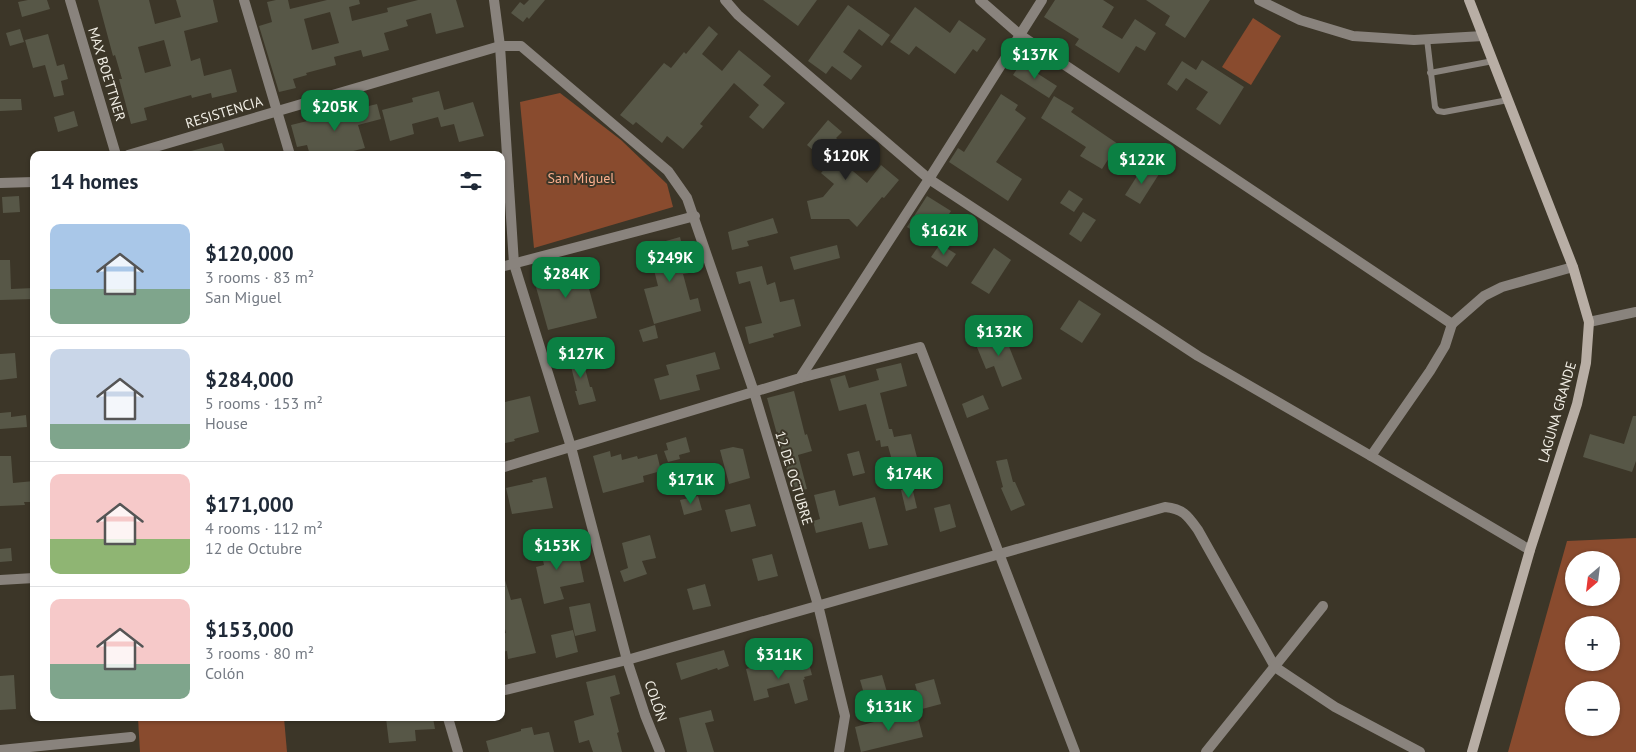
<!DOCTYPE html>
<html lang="en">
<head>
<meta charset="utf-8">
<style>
  :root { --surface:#fff; --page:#f6f6f7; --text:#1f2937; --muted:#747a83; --line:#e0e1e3; --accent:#0b8043 }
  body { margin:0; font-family:"PT Sans",sans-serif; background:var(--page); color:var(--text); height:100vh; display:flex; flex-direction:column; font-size:19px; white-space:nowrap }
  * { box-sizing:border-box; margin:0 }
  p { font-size:16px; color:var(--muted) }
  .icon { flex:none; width:28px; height:28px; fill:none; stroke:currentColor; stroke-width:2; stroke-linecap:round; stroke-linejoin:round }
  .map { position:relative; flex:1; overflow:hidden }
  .side { position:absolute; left:30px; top:151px; width:475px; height:570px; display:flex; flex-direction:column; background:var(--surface); border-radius:10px; box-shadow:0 1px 4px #0004 }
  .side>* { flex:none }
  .needle { width:32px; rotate:208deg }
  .controls { position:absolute; left:1565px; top:551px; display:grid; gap:10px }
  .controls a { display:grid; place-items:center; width:55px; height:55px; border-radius:50%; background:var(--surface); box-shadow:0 1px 4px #0004; font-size:25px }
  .price { position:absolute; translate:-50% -42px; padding:0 11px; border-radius:10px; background:var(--accent); color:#fff; font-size:16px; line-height:32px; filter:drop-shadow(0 1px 2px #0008) }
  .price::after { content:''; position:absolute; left:50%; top:30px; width:15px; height:11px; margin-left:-8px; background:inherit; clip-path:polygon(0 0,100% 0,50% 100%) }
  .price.on { background:#222; color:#fff }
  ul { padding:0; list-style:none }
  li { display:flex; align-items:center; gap:15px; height:125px; padding:0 20px }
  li+li { border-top:1px solid var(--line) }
  li span { display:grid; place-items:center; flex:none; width:140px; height:100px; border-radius:10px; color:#555 }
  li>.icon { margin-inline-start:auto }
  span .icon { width:60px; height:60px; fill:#fffc; stroke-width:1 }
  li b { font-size:21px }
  h2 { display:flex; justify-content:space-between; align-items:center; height:60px; padding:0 20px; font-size:21px }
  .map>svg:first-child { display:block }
  .green { fill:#894b2e; fill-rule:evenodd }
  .building { fill:#575747; fill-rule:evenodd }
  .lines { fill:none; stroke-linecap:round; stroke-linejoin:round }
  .service { stroke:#89837d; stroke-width:6 }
  .minor { stroke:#89837d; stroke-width:10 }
  .tertiary { stroke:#89837d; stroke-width:10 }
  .secondary { stroke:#b8aea5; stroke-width:10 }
  .labels { text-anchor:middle; stroke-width:4; stroke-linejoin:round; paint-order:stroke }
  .street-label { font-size:14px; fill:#f1eee5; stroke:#3c3628 }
  .park-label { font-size:14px; fill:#fcb08e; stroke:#3c3628 }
</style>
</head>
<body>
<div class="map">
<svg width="1636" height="752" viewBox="0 0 1636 752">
  <rect width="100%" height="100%" fill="#3c3628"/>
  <g class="green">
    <path d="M1253,18l28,18 -30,49 -29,-18z"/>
    <path d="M560,93l61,47 46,44 6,23 -139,41 -14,-146z"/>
    <path d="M1636,538v214h-128l59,-211zM1574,560h37v38h-37zM1574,625h37v37h-37zM1574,690h37v38h-37z"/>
    <path d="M138,718h146l3,34h-147z"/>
  </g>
  <g class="building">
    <path d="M28,0h19l3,9 -28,8 -4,-15z"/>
    <path d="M98,0h51l6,24 26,-7 -5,-17h37l5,22 -34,9 7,30 9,-3 4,18 27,-7 6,23 -25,6 -1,-5 -19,5 -1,-3 -47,13 3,12 -16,4 -12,-45h3l-7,-24 -2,1zM164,40l7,26 -26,7 -7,-26z"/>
    <path d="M276,0h12l2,9 37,-9h32l1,4 -11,3 3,14 36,-9 -1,-4 31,-8h38l8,27 -28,7 -5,-21 -25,7 2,6 -24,7 5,17 -26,7 -2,-7 -27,7 2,8 -30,8 1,2 -14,4 3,9 -17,4 -20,-66 13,-4 -5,-20zM330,12l9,31 -27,7 -8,-31z"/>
    <path d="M529,0h16l-16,19 -2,-2 -4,5 -12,-9 9,-11 4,3z"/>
    <path d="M763,0h54l-19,26z"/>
    <path d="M1055,0h48l11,7 -12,20 20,12 13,-20 21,14 -11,18 -9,-5 -17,27 -44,-28 4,-6 -35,-22z"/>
    <path d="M1146,0h64l-25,38 -20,-13 5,-9z"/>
    <path d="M848,5l42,30 -8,11 -23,-17 -16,23 19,14 -11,14 -19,-14 -6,8 -18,-13z"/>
    <path d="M915,7l35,26 9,-13 27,19 -9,13 -4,-3 -18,25 -39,-28 -7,9 -19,-13z"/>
    <path d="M709,26l9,8 -16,20 20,17 17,-21 32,26 -8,9 22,18 -22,26 -14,-12 10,-12 -25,-22 -34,41 3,2 -20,23 -16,-13 -5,7 -26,-21 -3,3 -13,-10 44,-52 7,5 13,-16 2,2z"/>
    <path d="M20,29l4,13 -14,4 -4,-13z"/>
    <path d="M48,34l9,32 7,-2 4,15 -7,2 3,14 -10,2 -9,-32 -12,3 -8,-28z"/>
    <path d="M1202,60l42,27 -24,38 -24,-16 12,-17 -22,-14 -9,13 -10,-7 15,-23 14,9z"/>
    <path d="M1021,63l36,23 -8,12 -36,-23z"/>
    <path d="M439,91l5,19 29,-8 11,34 -25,6 -5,-18 -13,3 -3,-10 -26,7 2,10 -24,7 -8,-31 31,-8 -1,-4z"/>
    <path d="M1001,94l17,11 -3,5 11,8 -30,44 26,17 -14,22 -59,-39 9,-14 6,4z"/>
    <path d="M1054,96l20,12 -3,4 47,32 -16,25 -22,-13 6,-9 -45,-29z"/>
    <path d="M0,99h21l1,11 -22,1z"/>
    <path d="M377,104l4,15 -23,6 7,23 -27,7h-28l-3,-10 -10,2 -6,-22z"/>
    <path d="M74,111l4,15 -20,6 -4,-15z"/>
    <path d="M828,120l14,12 -6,6 21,17 -10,11 20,17 14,-18 18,15 -15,18 -2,-1 -25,30 -8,-8h-38l-4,-18 16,-4 11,-13 -13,-11 8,-9 -22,-19z"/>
    <path d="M222,143l4,12h-35v-4z"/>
    <path d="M1144,165l15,9 -19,30 -15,-9z"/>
    <path d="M1069,190l14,9 -9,13 -14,-9z"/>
    <path d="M19,196l1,16 -17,1 -1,-16z"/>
    <path d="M927,196l24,15 -20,31 -24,-15z"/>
    <path d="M1083,212l13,8 -15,22 -12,-8z"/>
    <path d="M773,218l5,15 -31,8 2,5 -17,4 -4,-18z"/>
    <path d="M680,237l9,36 -6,1 7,26 8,-2 3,13 -47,13 -10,-35 14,-3 -10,-40z"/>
    <path d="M940,244l16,10 -9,13 -16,-10z"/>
    <path d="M837,245l3,13 -46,12 -4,-13z"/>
    <path d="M994,248l17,12 -22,34 -18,-11z"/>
    <path d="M0,260h10l1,29 23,-1v11l-34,1z"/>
    <path d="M762,266l5,19 8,-3 5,20 14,-3 7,27 -28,8 1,3 -25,7 -4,-17 17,-4 -12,-42 -11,3 -3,-12z"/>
    <path d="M583,267l14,51 -49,12 -14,-50z"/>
    <path d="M1079,300l22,14 -19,29 -22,-14z"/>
    <path d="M655,325l3,13 -15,4 -4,-12z"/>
    <path d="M1002,329l20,50 -20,8 -8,-21 -8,3 -12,-29z"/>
    <path d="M580,350l10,37h2l4,14 -17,4 -4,-14h2l-9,-37z"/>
    <path d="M715,352l5,17 -24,6 4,15 -40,10 -6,-21 15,-4 -3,-10z"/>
    <path d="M15,353l2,25 -17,2v-26z"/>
    <path d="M901,363l6,23 -27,7 9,36h3l2,8 17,-3 9,35 13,-3 5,15 -26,6 -7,-26 -12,3 -5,-18 -7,1 -1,-7 -4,1 -10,-37 -27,7 -9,-32 15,-4 4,13 30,-8 -3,-11z"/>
    <path d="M794,391l11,44 2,-1 5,17 -14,4 9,34 -14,3 -26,-94z"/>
    <path d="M983,395l6,14 -22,9 -5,-14z"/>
    <path d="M530,396l9,36 -25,7 1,2 -14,3v-41z"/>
    <path d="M11,412v5l15,-2 1,12 -27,2v-16z"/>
    <path d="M1633,416h3v45l-4,11 -49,-15 7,-23 34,10z"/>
    <path d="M686,437l4,15 -11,3 1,4 -12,3 -4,-11 4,-1 -2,-7z"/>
    <path d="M733,447l10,2 7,29 -21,6 -9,-34z"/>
    <path d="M610,451l1,6 10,-3 1,6 15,-4 1,3 19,-5 4,17 -18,5 1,6 -41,11 -10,-37z"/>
    <path d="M859,451l6,22 -12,3 -6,-22z"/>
    <path d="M0,456h11l2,27 21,-2v21h-10l1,3 -25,1z"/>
    <path d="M1007,459l6,23h2l10,23 -14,6 -10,-23 2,-1 -7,-26z"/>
    <path d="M546,477l7,31 -41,6 -6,-26 27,-6 -1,-2z"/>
    <path d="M912,487l5,21 -11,3 -5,-21z"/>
    <path d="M835,490l4,16 36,-9 13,48 -19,4 -7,-27 -46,11 -3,-12 7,-2 -6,-24z"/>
    <path d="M698,496l4,14 -18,5 -4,-15z"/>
    <path d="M750,504l6,22 -25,6 -6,-22z"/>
    <path d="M950,504l6,23 -16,5 -6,-24z"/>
    <path d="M650,535l6,23 -14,3 5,13 -23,8 -4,-11 8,-3 -6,-25z"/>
    <path d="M560,538l5,23 14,-3 5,24 -24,5 4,12 -20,5 -8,-37 8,-2 -5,-23z"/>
    <path d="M11,548l1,13 -12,1v-13z"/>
    <path d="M772,554l6,22 -20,5 -6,-22z"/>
    <path d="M501,580h4l6,20 10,-2 15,55 -28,6 -1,-8 -6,1v-18l5,-1 -5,-20z"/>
    <path d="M705,584l6,22 -18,4 -6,-21z"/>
    <path d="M590,603l6,28 -21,5 -6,-29z"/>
    <path d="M573,630l5,22 -22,6 -5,-23z"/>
    <path d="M724,650l5,16 -11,4 -1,-2 -36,12 -5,-17z"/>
    <path d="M808,660l4,15 -8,2 1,2 -2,1 5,20 -13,4 -6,-21 -22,6 2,8 -15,4 -8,-32 25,-8 3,8z"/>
    <path d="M14,675l2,34 -16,1v-34z"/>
    <path d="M615,675l5,19 -10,3 9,35 -2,1 5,19h-29l-4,-12 -10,3 -5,-22 20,-6 -8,-33z"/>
    <path d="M882,675l5,17 -22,5 -5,-17z"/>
    <path d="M934,679l7,25 -19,5 -7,-25z"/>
    <path d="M711,710l3,11 -9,2 9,29h-27l-8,-34z"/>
    <path d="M916,711l7,26 -62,15 -6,-25z"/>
    <path d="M386,718h47l2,11 -20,1 1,11 -27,2z"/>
    <path d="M532,727l2,8 15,-3 5,20h-65l-3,-11 35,-10v-2z"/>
  </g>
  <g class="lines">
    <g class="service">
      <path d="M1427,39l8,68 3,4 6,1 64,-12"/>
      <path d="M1430,73l63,-12"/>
    </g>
    <g class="minor">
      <path d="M70,0l46,155"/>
      <path d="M494,0l6,46 14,218 57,183 56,213 18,55 15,37"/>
      <path d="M980,0l40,35 432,289 -7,22 -15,25 -59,85"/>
      <path d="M1042,0l-113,179 269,177 173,100 159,94"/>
      <path d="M1259,0l41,20 53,16 61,4 69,-4"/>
      <path d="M128,155l372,-109h21l147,125 19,27 67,194 64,213 27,111 -6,36"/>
      <path d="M0,183l34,-1"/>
      <path d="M501,267l194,-51"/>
      <path d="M1589,322l47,-10"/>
      <path d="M1452,324l32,-28 18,-9 71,-20"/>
      <path d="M800,378l120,-31 155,405"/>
      <path d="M501,691l126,-31 538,-153c19,2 23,9 33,23l77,137 60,40 85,45"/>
      <path d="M0,750l131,-13"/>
      <path d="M1206,752l117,-146"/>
    </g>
    <g class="tertiary">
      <path d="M244,0l46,155"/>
      <path d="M501,468l299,-90 129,-199 -191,-164 -13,-15"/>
      <path d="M0,580l34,-2"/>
      <path d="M448,718l10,34"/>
    </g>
    <path class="secondary" d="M1469,0l104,267 16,55 -3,41 -9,41 -47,146 -58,202"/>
  </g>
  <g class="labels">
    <g class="street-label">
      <text transform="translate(107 74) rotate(73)" y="5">MAX BOETTNER</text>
      <text transform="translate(224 112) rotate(-17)" y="5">RESISTENCIA</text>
      <text transform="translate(1557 412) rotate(-74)" y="5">LAGUNA GRANDE</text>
      <text transform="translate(794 478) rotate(73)" y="5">12 DE OCTUBRE</text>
      <text transform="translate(656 701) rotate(71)" y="5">COLÓN</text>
    </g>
    <g class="park-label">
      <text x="581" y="183">San Miguel</text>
    </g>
  </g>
</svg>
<div class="controls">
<a><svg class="needle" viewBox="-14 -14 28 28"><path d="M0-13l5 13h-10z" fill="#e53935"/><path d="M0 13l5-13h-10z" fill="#747a83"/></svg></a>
<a>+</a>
<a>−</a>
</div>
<b class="price" style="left:1035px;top:80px">$137K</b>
<b class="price" style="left:335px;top:132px">$205K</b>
<b class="price on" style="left:846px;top:181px">$120K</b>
<b class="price" style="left:1142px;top:185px">$122K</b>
<b class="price" style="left:944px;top:256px">$162K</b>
<b class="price" style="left:670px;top:283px">$249K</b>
<b class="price" style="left:566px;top:299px">$284K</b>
<b class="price" style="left:999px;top:357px">$132K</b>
<b class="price" style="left:581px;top:379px">$127K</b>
<b class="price" style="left:909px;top:499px">$174K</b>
<b class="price" style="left:691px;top:505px">$171K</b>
<b class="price" style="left:557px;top:571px">$153K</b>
<b class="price" style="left:779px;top:680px">$311K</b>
<b class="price" style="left:889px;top:732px">$131K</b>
<section class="side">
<h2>14 homes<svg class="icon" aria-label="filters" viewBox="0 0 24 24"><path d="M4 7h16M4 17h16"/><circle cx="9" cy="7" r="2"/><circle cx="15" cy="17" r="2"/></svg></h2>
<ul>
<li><span style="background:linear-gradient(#a9c7e8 65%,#7fa58c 0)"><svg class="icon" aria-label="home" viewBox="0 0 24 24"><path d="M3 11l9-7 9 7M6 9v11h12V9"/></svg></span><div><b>$120,000</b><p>3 rooms · 83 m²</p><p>San Miguel</p></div></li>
<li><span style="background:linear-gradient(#c9d6e8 75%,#7fa58c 0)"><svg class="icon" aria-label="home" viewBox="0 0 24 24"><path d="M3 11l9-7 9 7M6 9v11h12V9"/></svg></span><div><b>$284,000</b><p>5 rooms · 153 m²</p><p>House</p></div></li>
<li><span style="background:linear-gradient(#f6c9c9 65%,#8fb573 0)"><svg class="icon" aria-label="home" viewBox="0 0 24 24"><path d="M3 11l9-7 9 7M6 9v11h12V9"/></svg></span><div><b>$171,000</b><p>4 rooms · 112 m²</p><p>12 de Octubre</p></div></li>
<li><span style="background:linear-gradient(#f6c9c9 65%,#7fa58c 0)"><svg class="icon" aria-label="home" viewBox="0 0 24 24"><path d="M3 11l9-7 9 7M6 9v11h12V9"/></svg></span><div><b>$153,000</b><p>3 rooms · 80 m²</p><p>Colón</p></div></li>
</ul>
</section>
</div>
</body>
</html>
